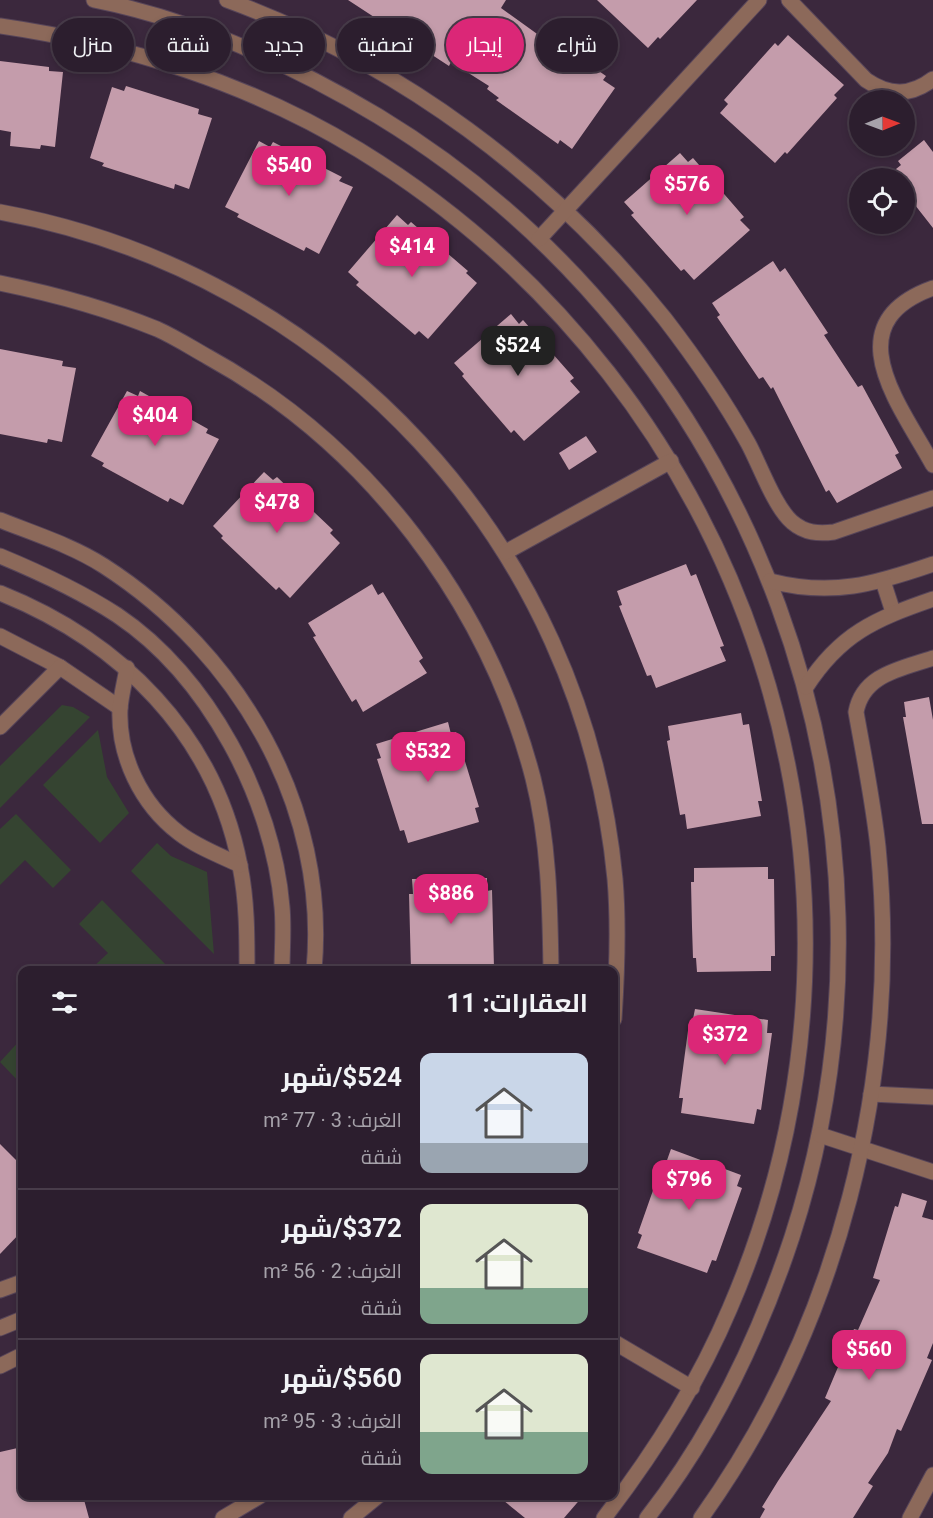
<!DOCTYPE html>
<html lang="ar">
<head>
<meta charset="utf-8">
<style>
  :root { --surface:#2c1e2e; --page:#342736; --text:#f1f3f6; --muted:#a6a2aa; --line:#483c4a; --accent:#db2777 }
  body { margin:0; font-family:Roboto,Cairo,sans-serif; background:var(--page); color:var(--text); direction:rtl; height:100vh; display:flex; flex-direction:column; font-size:22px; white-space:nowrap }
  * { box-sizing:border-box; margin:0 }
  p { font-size:20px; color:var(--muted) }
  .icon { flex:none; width:33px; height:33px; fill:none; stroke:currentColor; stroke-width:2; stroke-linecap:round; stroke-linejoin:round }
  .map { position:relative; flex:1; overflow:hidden; direction:ltr }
  .drawer { position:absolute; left:18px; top:966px; width:600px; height:534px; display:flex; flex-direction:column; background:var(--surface); border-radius:12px; box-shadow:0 3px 9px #0003,0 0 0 2px var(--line); direction:rtl }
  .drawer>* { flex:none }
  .hud { position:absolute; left:18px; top:18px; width:600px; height:54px; direction:rtl; display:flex; gap:12px }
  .needle { width:39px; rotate:89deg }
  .controls { position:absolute; left:849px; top:90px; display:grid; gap:12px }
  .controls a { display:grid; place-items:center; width:66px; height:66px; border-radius:50%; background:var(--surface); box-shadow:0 3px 9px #0003,0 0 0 2px var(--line); font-size:30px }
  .price { position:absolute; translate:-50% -51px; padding:0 14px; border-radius:12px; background:var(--accent); color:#fff; font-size:20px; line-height:39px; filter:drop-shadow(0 2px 3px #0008) }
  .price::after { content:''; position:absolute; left:50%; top:36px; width:18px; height:14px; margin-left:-9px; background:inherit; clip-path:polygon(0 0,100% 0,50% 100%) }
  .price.active { background:#222; color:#fff }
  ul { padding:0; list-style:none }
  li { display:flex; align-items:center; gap:18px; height:150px; padding:0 30px }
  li+li { border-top:2px solid var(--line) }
  li span { display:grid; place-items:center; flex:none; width:168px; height:120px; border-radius:12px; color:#555 }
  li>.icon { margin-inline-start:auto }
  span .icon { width:72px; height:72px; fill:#fffc; stroke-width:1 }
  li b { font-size:26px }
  h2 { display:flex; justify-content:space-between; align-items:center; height:72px; padding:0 30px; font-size:26px }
  .pill { padding:0 21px; border-radius:27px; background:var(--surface); box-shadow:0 3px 9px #0003,0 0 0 2px var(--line); font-size:21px; line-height:54px }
  .pill.active { background:var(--accent); color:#fff }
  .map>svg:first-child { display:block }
  .green { fill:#354431 }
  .building { fill:#c49cab }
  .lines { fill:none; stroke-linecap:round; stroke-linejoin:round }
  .minor-casing { stroke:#574559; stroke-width:17 }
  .minor { stroke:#8c695a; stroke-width:15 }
</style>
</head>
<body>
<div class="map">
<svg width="933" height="1518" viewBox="0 0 933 1518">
  <rect width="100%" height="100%" fill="#3b283d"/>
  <g class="green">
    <path d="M62,705l11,2 17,10 -90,91v-42z"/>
    <path d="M98,730l9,47 22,36 -29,30 -57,-58z"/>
    <path d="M16,814l55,56 -18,18 -28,-28 -25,25v-56z"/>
    <path d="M157,843l14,13 36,16 7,82 -83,-83z"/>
    <path d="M102,900l69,70h-81l18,-17 -29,-29z"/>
    <path d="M22,1038v47l-22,-23z"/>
  </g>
  <g class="building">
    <path d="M348,0h158l-5,8 39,28 3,-4 33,23 30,21 -3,4 12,8 -43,61 -12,-9 -2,4 -62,-44 3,-2 -12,-9 2,-3 -38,-24 -2,4z"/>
    <path d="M597,0h100l-37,39 -2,-2 -10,11z"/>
    <path d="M788,35l56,50 -10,10 3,3 -50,56 -2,-2 -10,11 -55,-50 8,-9 -4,-4 51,-57 3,3z"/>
    <path d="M0,61l49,6v4l14,1 -8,75 -14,-2 -1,4 -30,-3 1,-14 -11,-2z"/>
    <path d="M126,86l73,23 -1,5 14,4 -23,71 -14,-5 -1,5 -72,-23 2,-3 -14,-5 22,-71 12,4z"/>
    <path d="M924,140l9,12v76l-29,-37v-13h-9l-4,-5 10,-8 -3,-4z"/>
    <path d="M259,141l11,6 3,-5 69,35 -3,4 14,6 -34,67 -13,-7 -2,4 -67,-34 2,-3 -14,-7z"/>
    <path d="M680,153l8,9 5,-4 51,59 -4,3 10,10 -56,50 -10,-11 -3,2 -50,-56 3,-2 -10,-11z"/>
    <path d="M397,215l11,10 3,-3 57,49 -2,2 11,10 -49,56 -9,-8 -4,4 -59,-50 3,-3 -11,-10z"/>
    <path d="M773,261l7,11 5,-4 43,65 -4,2 34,52 4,-2 37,68 -4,2 7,13 -65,35 -8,-13 -3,2 -53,-105 -2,2 -8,-12 -4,2 -42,-62 3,-2 -8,-12z"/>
    <path d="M511,314l8,10 4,-4 51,58 -4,3 10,11 -56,49 -10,-11 -3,3 -49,-57 2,-2 -10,-11z"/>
    <path d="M0,349l63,12 -1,5 14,2 -14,74 -14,-3 -1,4 -47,-9z"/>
    <path d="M127,391l11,5 2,-5 68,38 -2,4 13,6 -36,66 -13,-7 -2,4 -66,-36 2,-3 -13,-7z"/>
    <path d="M586,436l11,16 -28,18 -10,-17z"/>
    <path d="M264,472l9,8 4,-3 56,53 -3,3 10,10 -50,55 -11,-11 -3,3 -55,-52 2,-2 -10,-10z"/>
    <path d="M686,564l5,12 5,-2 28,72 -4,1 6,14 -70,27 -5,-13 -4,1 -28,-70 3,-1 -5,-14z"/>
    <path d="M372,584l6,11 5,-3 40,66 -4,3 8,12 -64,39 -7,-13 -4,3 -39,-65 3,-1 -8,-13z"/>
    <path d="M929,697l4,23v104h-11l-19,-107h3l-2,-15z"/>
    <path d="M741,713l2,12 6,-1 13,77h-4l3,15 -74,13 -2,-15 -5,1 -13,-74 3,-1 -2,-14z"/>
    <path d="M448,722l3,12 5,-2 23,75 -4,1 4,14 -71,21 -4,-13 -4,1 -23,-72 4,-1 -5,-14z"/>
    <path d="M768,867v12h6l1,77h-4v15l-74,1 -1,-14h-3l-1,-31 -1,-45h3v-14z"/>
    <path d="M487,878v13l5,-1 2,78h-5l1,2h-79l-2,-76h4l-1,-15z"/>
    <path d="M695,1009l73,11 -1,13h5l-11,77 -4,-1 -3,15 -73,-11 2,-15h-4l10,-75 3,1z"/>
    <path d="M0,1144l22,22v65l-22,23z"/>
    <path d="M671,1149l70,26 -4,11 5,2 -26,73 -4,-1 -5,13 -70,-25 5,-13 -4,-2 25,-71 3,1z"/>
    <path d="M902,1193l25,8 -5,16 11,3v123l-6,15 5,2 -23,53 -8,18 -4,-2 -9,24 -20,30 5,3 -20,32h-93l5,-9 -3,-2 16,-26 53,-80 -6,-3 29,-69 4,1 22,-50 -7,-2 22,-72 3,1z"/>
    <path d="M22,1447v49h61l6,22h-89v-66z"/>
    <path d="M498,1496h85l-19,22h-39z"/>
  </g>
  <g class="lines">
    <g class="minor-casing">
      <g id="minor">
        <path d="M94,0c100,20 197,64 284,116 379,230 550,701 414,1121 -33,100 -80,198 -145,281"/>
        <path d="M227,0c172,63 324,176 438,319 30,39 59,81 83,124 12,22 26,63 44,79 13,11 26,12 42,10l99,-34"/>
        <path d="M789,0l77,80c23,16 45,16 67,-1"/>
        <path d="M0,26c125,18 251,58 359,124 393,241 554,733 371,1158 -32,76 -76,145 -126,210"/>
        <path d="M0,212c331,61 583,330 615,667 4,47 2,94 -1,140"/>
        <path d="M539,239l220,-239"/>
        <path d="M0,283c54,11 106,25 157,46 18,8 35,19 51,28 160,88 279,245 325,421 16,63 17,128 18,192"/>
        <path d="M933,288c-100,36 -32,118 0,177"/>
        <path d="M0,520c35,14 73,26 104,46 135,87 225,241 210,404"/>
        <path d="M506,552l165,-91"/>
        <path d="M0,556c41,17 80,35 117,59 91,61 156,184 165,292 2,21 0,43 0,63"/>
        <path d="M770,581c62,16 105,3 163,-17"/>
        <path d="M883,581l10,31"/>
        <path d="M0,593c120,48 215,141 240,273 7,35 7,69 7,104"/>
        <path d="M0,636l60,31 60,41"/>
        <path d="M127,668c-2,13 -6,27 -7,41 -2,47 21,95 59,124 18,14 40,22 61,32"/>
        <path d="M806,687c34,-53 69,-68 127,-88"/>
        <path d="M0,727l60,-60"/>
        <path d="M871,1094l62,3"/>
        <path d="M820,1135l113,37"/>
        <path d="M0,1290l22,-8"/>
        <path d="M0,1328l22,-9"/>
        <path d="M614,1342l78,46"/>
        <path d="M0,1366l22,-11"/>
        <path d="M223,1518l37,-22"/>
        <path d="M351,1518l27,-22"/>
        <path d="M701,1518c137,-191 200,-438 177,-671 -5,-46 -14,-90 -22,-135 7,-38 45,-43 77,-54"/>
        <path d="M910,1518l23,-43"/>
      </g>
    </g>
    <use href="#minor" class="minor"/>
  </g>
</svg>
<div class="controls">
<a><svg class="needle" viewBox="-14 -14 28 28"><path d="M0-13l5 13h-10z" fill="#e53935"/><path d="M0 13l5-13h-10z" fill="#a6a2aa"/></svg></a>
<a><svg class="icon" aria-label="locate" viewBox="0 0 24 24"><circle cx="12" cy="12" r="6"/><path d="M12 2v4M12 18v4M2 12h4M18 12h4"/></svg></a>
</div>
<b class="price" style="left:289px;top:197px">$540</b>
<b class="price" style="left:687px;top:216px">$576</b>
<b class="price" style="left:412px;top:278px">$414</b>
<b class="price active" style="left:518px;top:377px">$524</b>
<b class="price" style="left:155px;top:447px">$404</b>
<b class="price" style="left:277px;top:534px">$478</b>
<b class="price" style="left:428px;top:783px">$532</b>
<b class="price" style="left:451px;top:925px">$886</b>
<b class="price" style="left:725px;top:1066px">$372</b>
<b class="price" style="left:689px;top:1211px">$796</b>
<b class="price" style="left:869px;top:1381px">$560</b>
<div class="hud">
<a class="pill">شراء</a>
<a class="pill active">إيجار</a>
<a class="pill">تصفية</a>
<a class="pill">جديد</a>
<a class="pill">شقة</a>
<a class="pill">منزل</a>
</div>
<section class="drawer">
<h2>العقارات: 11<svg class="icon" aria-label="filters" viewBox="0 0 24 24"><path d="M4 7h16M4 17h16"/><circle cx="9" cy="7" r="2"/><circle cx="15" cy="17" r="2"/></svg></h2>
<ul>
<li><span style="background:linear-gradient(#c9d6e8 75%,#9aa5b1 0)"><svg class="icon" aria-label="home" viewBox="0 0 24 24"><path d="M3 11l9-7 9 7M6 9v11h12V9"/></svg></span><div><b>$524/شهر</b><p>الغرف: 3 · 77 m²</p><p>شقة</p></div></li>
<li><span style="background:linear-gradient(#dfe7d0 70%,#7fa58c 0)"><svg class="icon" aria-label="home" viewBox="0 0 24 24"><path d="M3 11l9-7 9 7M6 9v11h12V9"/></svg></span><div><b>$372/شهر</b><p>الغرف: 2 · 56 m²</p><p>شقة</p></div></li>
<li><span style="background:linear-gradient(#dfe7d0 65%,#7fa58c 0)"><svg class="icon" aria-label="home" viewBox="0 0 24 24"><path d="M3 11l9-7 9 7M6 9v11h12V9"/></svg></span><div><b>$560/شهر</b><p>الغرف: 3 · 95 m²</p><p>شقة</p></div></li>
</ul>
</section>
</div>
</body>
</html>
